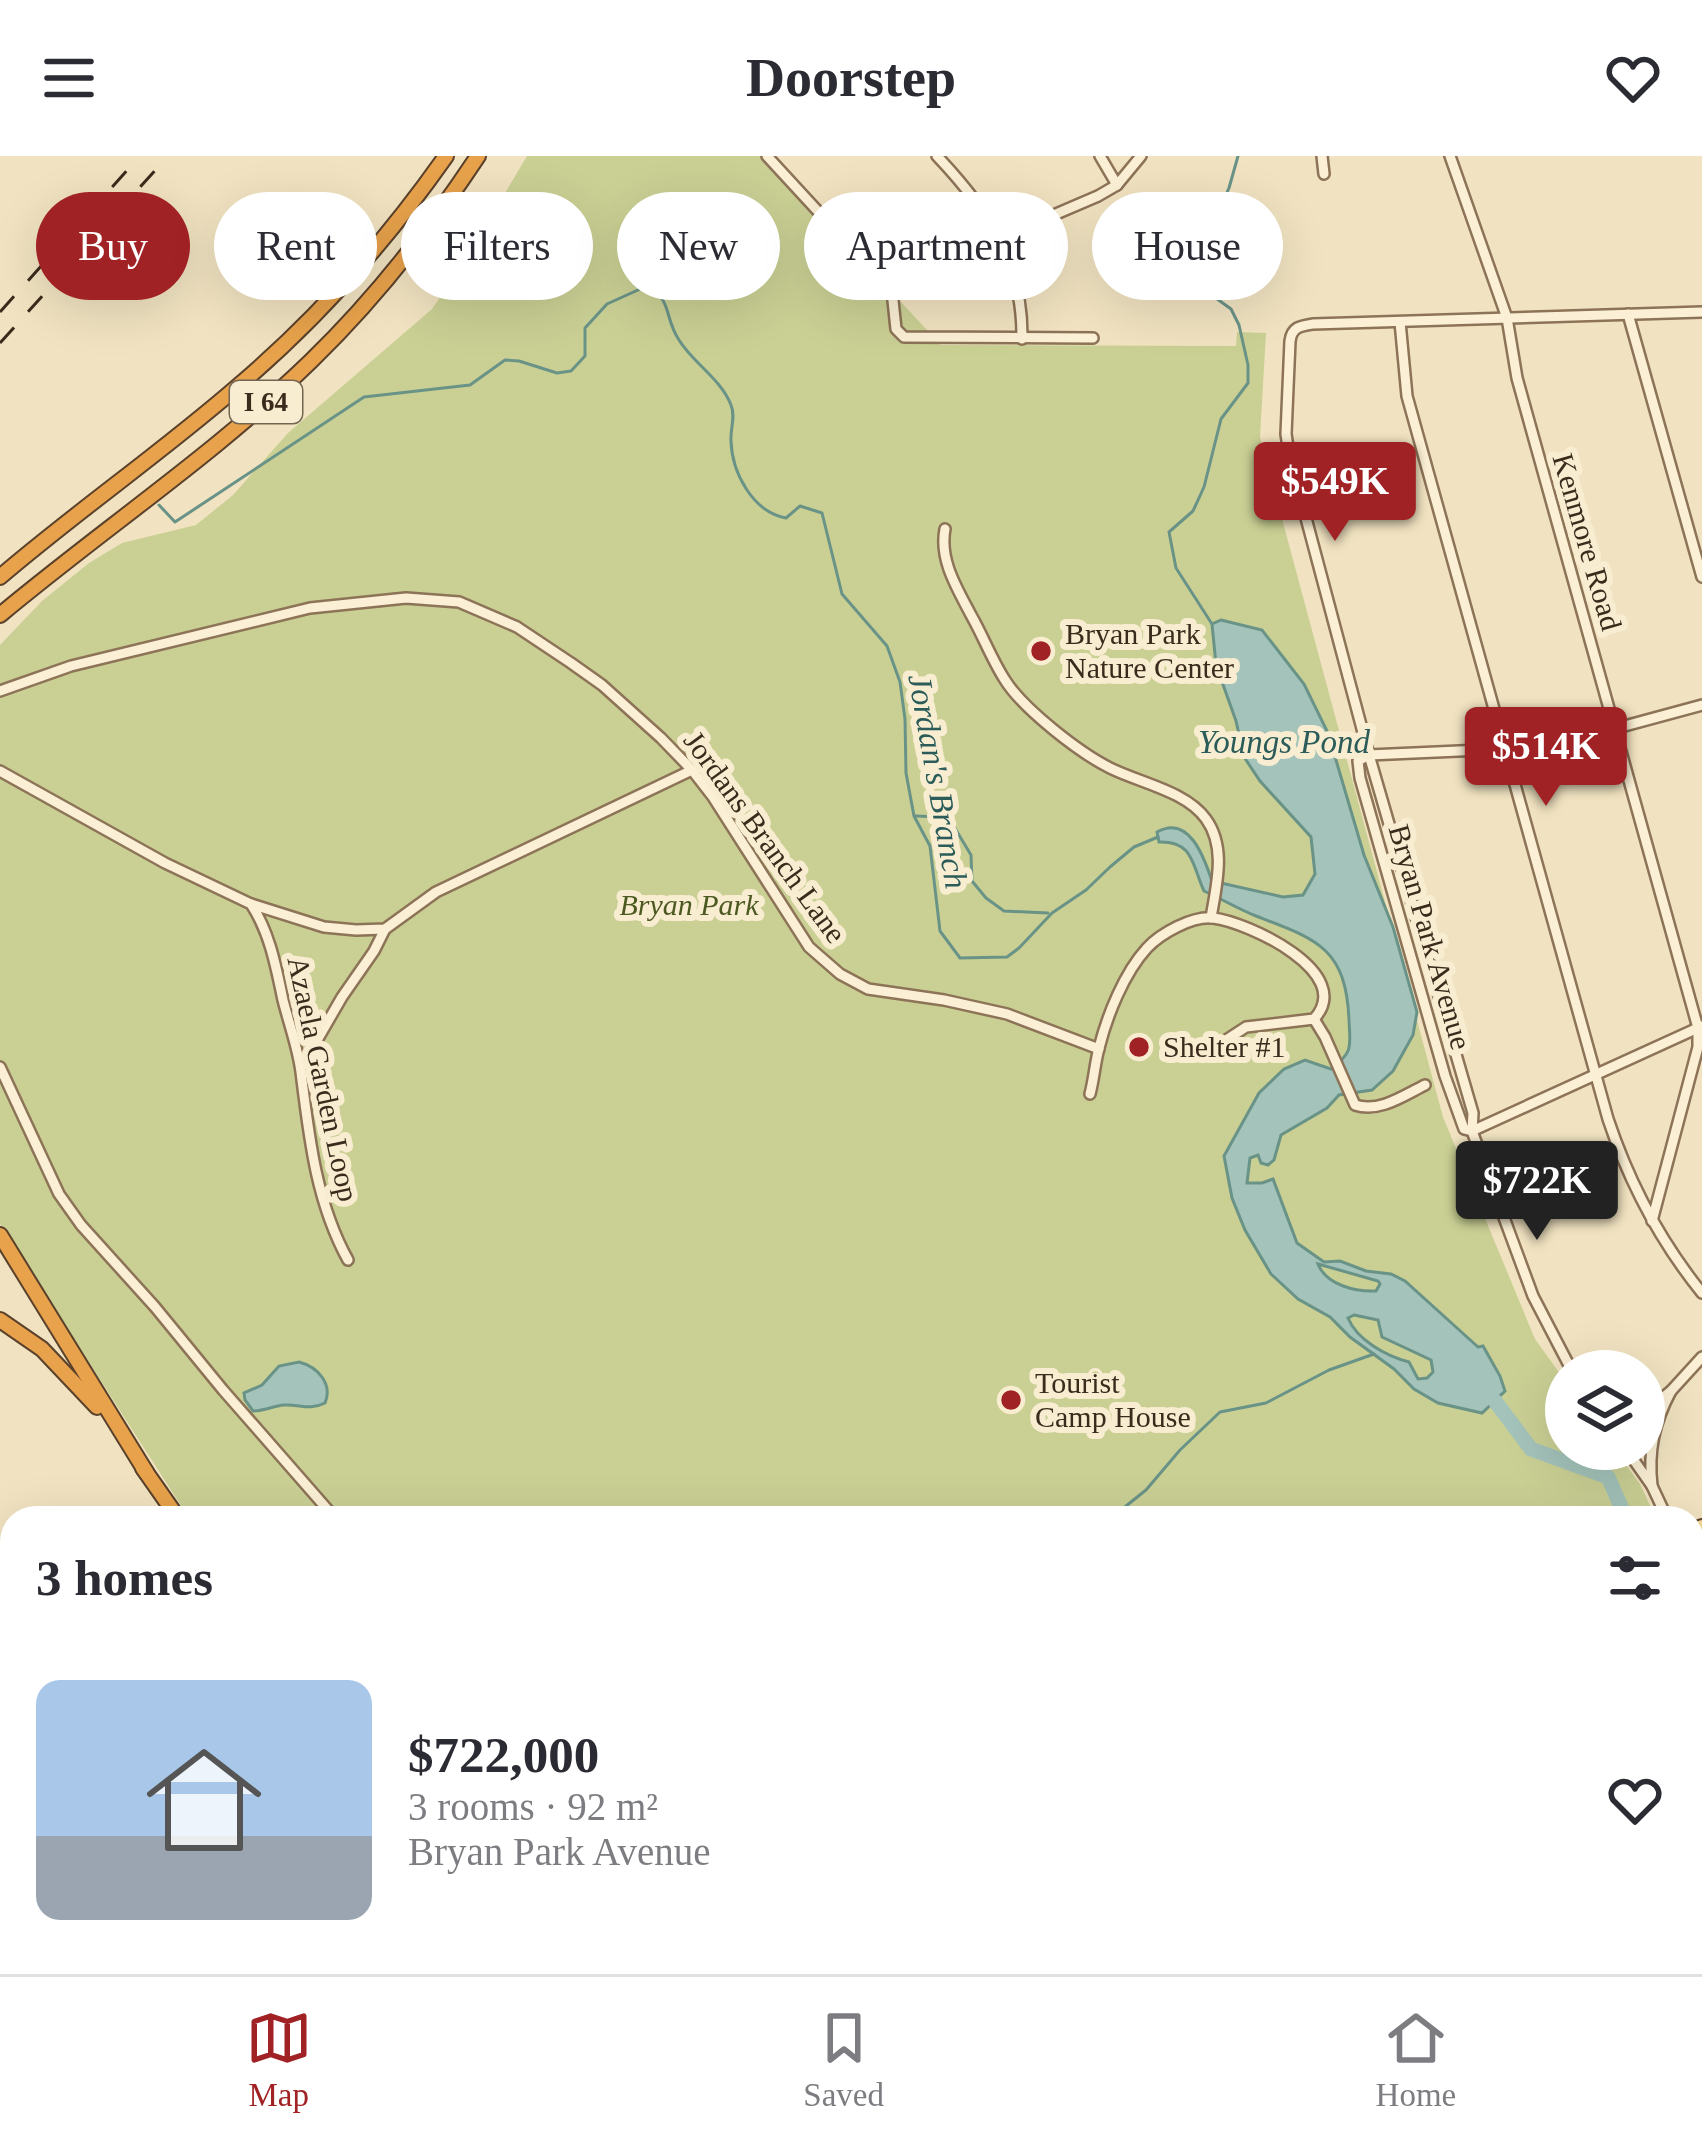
<!DOCTYPE html>
<html lang="en">
<head>
<meta charset="utf-8">
<style>
  :root { --surface:#fff; --page:#f2f2f3; --text:#2b2b33; --muted:#7c7c81; --line:#e1e1e2; --accent:#a12224 }
  body { margin:0; font-family:"Times New Roman",serif; background:var(--page); color:var(--text); height:100vh; display:flex; flex-direction:column; font-size:45px; white-space:nowrap }
  * { box-sizing:border-box; margin:0 }
  p { font-size:39px; color:var(--muted) }
  .icon { flex:none; width:66px; height:66px; fill:none; stroke:currentColor; stroke-width:2; stroke-linecap:round; stroke-linejoin:round }
  .map { position:relative; flex:1; overflow:hidden }
  .side { position:absolute; left:0px; top:1350px; width:1704px; height:468px; display:flex; flex-direction:column; background:var(--surface); border-radius:36px 36px 0 0; box-shadow:0 12px 48px #0002 }
  .side>* { flex:none }
  .hud { position:absolute; left:36px; top:36px; width:1632px; height:108px; display:flex; gap:24px }
  .tools { position:absolute; left:1545px; top:1194px; display:grid; gap:24px }
  .tools a { display:grid; place-items:center; width:120px; height:120px; border-radius:50%; background:var(--surface); box-shadow:0 12px 48px #0002; font-size:60px }
  .price { position:absolute; translate:-50% -102px; padding:0 27px; border-radius:12px; background:var(--accent); color:#fff; font-size:39px; line-height:78px; filter:drop-shadow(0 3px 6px #0008) }
  .price::after { content:''; position:absolute; left:50%; top:72px; width:36px; height:27px; margin-left:-18px; background:inherit; clip-path:polygon(0 0,100% 0,50% 100%) }
  .price.current { background:#222; color:#fff }
  ul { padding:0; list-style:none }
  li { display:flex; align-items:center; gap:36px; height:300px; padding:0 36px }
  li+li { border-top:3px solid var(--line) }
  li span { display:grid; place-items:center; flex:none; width:336px; height:240px; border-radius:24px; color:#555 }
  li>.icon { margin-inline-start:auto }
  span .icon { width:144px; height:144px; fill:#fffc; stroke-width:1 }
  li b { font-size:51px }
  h2 { display:flex; justify-content:space-between; align-items:center; height:144px; padding:0 36px; font-size:51px }
  .chip { padding:0 42px; border-radius:54px; background:var(--surface); box-shadow:0 12px 48px #0002; font-size:42px; line-height:108px }
  .chip.current { background:var(--accent); color:#fff }
  header { display:flex; justify-content:space-between; align-items:center; height:156px; padding:0 36px; background:var(--surface); font-size:54px; font-weight:700 }
  .menu { display:flex; justify-content:space-around; align-items:center; height:168px; border-top:3px solid var(--line); background:var(--surface); font-size:33px; color:var(--muted) }
  .menu a { display:grid; justify-items:center; gap:6px }
  .menu .current { color:var(--accent) }
  .map>svg:first-child { display:block }
  .green { fill:#cad094 }
  .water { fill:#a4c3ba; stroke:#6a9388; stroke-width:3; fill-rule:evenodd }
  .lines { fill:none; stroke-linecap:round; stroke-linejoin:round }
  .stream { stroke:#6a9388; stroke-width:3 }
  .river { stroke:#a4c3ba; stroke-width:15 }
  .minor-casing { stroke:#8d7357; stroke-width:14 }
  .major-casing { stroke:#5a412c; stroke-width:16 }
  .highway-casing { stroke:#5a412c; stroke-width:18 }
  .minor { stroke:#fbf0d5; stroke-width:9 }
  .major { stroke:#f8d896; stroke-width:12 }
  .highway { stroke:#e8a24b; stroke-width:14 }
  .rail { stroke:#3b2b1c; stroke-width:3; stroke-dasharray:21 21; stroke-linecap:butt }
  .poi-dot { fill:#a12224; stroke:#f8edd1; stroke-width:4.5 }
  .labels { text-anchor:middle; stroke-width:12; stroke-linejoin:round; paint-order:stroke }
  .shield { fill:#f8edd1; stroke:#746552; stroke-width:3 }
  .shield-label { font-size:27px; font-weight:bold; fill:#3b2b1c }
  .street-label { font-size:30px; fill:#3b2b1c; stroke:#f8edd1 }
  .poi-label { font-size:30px; fill:#3b2b1c; stroke:#f8edd1; text-anchor:start }
  .park-label { font-size:30px; font-style:italic; fill:#4c5921; stroke:#f8edd1 }
  .water-label { font-size:33px; font-style:italic; fill:#2b5c59; stroke:#f8edd1 }
</style>
</head>
<body>
<header><svg class="icon" aria-label="menu" viewBox="0 0 24 24"><path d="M4 6h16M4 12h16M4 18h16"/></svg>Doorstep<svg class="icon" aria-label="heart" viewBox="0 0 24 24"><path d="M12 20l-8-8c-3-5 5-10 8-4 3-6 11-1 8 4z"/></svg></header>
<div class="map">
<svg width="1702" height="1818" viewBox="0 0 1702 1818">
  <rect width="100%" height="100%" fill="#f1e3c1"/>
  <path class="green" d="M527,0h238l176,189 295,1 1,-14 29,1 -6,104 183,680 92,222 31,43v67h48l26,35 16,34h-1467l-189,-294v-579l42,-44 47,-38 33,-20 74,-18 37,-30 55,-62 144,-124 34,-50z"/>
  <g class="water">
    <path d="M1221,464l41,10 42,54 24,49 36,122 29,72 24,85 -4,23 -20,36 -21,19 -33,5 -12,13 -46,27 -7,25 -6,5 -7,-2 -3,-8 -8,3 -3,25h15l11,-4 24,64 27,19 16,-1 26,10 25,3 14,7 73,66 5,-1 17,30 5,15 -23,22 -44,-10 -24,-14 -20,-20 -44,-32 -20,-20 -32,-18 -27,-25 -26,-44 -13,-32 -8,-42 35,-63 25,-24 21,-9 26,9c23,-17 19,-23 18,-49 -3,-73 -33,-81 -93,-104 -18,-7 -34,-17 -52,-25 -12,-26 -10,-50 -45,-49l-2,-10c32,-18 47,25 55,49l71,16 20,-2 12,-21 -4,-37 -51,-56 -16,-24 -8,-36 -20,-56 -4,-41zM1318,1108l60,17 2,3 -4,7c-20,1 -50,-6 -58,-27zM1354,1159l24,5 4,17 49,23 2,12 -6,6 -9,1 -9,-17c-23,-6 -52,-22 -61,-44z"/>
    <path d="M299,1206c19,5 34,22 26,41 -16,8 -25,1 -41,2 -11,1 -20,6 -31,6l-8,-11 -1,-7 18,-8 17,-19z"/>
  </g>
  <g class="lines">
    <g class="stream">
      <path d="M159,349l16,17 189,-125 106,-12 35,-25 14,1 38,12 14,-2 14,-15v-28l22,-24 42,-19c24,19 15,32 30,55 14,23 42,39 52,65 5,12 -1,24 0,36 1,32 22,71 55,77l14,-12 22,7 20,81 45,52 13,36 5,37 1,54 8,43 16,30 10,85 20,27 47,-1 12,-9 33,-35 34,-23 24,-23 24,-20 24,-10"/>
      <path d="M1212,468l-36,-56 -7,-36 24,-21 11,-24 17,-68 27,-36v-18l-9,-40 -8,-16 -36,-26 -7,-27 25,-32 16,-36 9,-32"/>
      <path d="M916,660l25,1 12,8 18,30 1,26 14,17 18,13 44,2"/>
      <path d="M1111,1362l35,-28 34,-40 40,-38 46,-9 63,-33 45,-16"/>
    </g>
    <g class="river">
      <path d="M1495,1245l36,48 77,28 18,41"/>
      <path d="M1692,1510l10,18"/>
    </g>
    <g class="minor-casing">
      <g id="minor">
        <path d="M767,0l58,63 69,67 -2,5 4,38 8,8 189,1"/>
        <path d="M937,0c51,54 86,105 85,183"/>
        <path d="M1100,0l17,29"/>
        <path d="M1322,0l2,18"/>
        <path d="M1450,0l57,162 10,60 181,650v19l-46,174"/>
        <path d="M894,130l24,-13 180,-77 19,-11 24,-29"/>
        <path d="M1628,158l74,263"/>
        <path d="M1400,166l7,74 201,723c21,63 52,122 94,174"/>
        <path d="M945,373c-6,31 12,59 26,86 12,21 21,45 34,65 18,29 75,73 105,88 30,15 76,23 96,51 21,29 10,67 5,99"/>
        <path d="M0,535l71,-25 239,-58 96,-10 53,4 58,25 54,36 31,22 59,53 31,32 21,27 96,150 31,27 28,15 76,11 63,14 92,35"/>
        <path d="M1369,599l-11,6 2,17 85,298 19,53 8,2"/>
        <path d="M1369,599l178,-8 155,-42"/>
        <path d="M0,615l165,92 86,41c19,29 25,63 32,96 6,24 15,48 18,72 8,65 15,130 47,188"/>
        <path d="M251,748l73,23 32,3 29,-1 51,-37 256,-122"/>
        <path d="M1314,863l11,18 30,68c24,8 48,-9 70,-20"/>
        <path d="M0,911l59,127 22,31 74,82 68,83 112,128"/>
        <path d="M301,912l41,-71 32,-46 11,-22"/>
        <path d="M1090,938c4,-15 5,-31 9,-46 8,-32 25,-75 48,-100 14,-15 45,-32 66,-30 35,4 144,55 101,101l-68,8 -43,28"/>
        <path d="M1472,975l230,-105"/>
        <path d="M1572,1215l-39,-75 -61,-165 1,-18 -104,-358 -80,-301 -3,-20 4,-93c2,-14 10,-15 23,-17l389,-12"/>
        <path d="M1644,1257l27,-22 31,-34"/>
        <path d="M1626,1293l26,37 15,32"/>
        <path d="M1652,1330c-4,-35 2,-63 19,-95"/>
        <path d="M563,1806l5,12"/>
        <path d="M1421,1806l5,12"/>
      </g>
    </g>
    <g class="major-casing">
      <g id="major">
        <path d="M1692,1374l10,-4"/>
        <path d="M1692,1393l10,-5"/>
        <path d="M941,1818l15,-12"/>
        <path d="M963,1818l16,-12"/>
      </g>
    </g>
    <g class="highway-casing">
      <g id="highway">
        <path d="M0,421c77,-66 161,-124 237,-190 79,-67 150,-147 209,-231"/>
        <path d="M0,459c103,-86 215,-161 311,-254 64,-62 118,-131 167,-205"/>
        <path d="M0,1079l146,237"/>
        <path d="M0,1164l42,29 55,58"/>
        <path d="M143,1312l35,50"/>
        <path d="M0,1454l12,10"/>
        <path d="M0,1543l12,-3"/>
        <path d="M0,1566l12,-4"/>
        <path d="M1692,1614l10,5"/>
        <path d="M1692,1640l10,5"/>
      </g>
    </g>
    <use href="#minor" class="minor"/>
    <use href="#major" class="major"/>
    <use href="#highway" class="highway"/>
    <g class="rail">
      <path d="M0,156l140,-156"/>
      <path d="M0,187l168,-187"/>
    </g>
  </g>
  <g class="poi-dot">
    <circle cx="1041" cy="495" r="12"/>
    <circle cx="1139" cy="891" r="12"/>
    <circle cx="1011" cy="1244" r="12"/>
  </g>
  <g class="labels">
    <rect class="shield" x="230" y="225" width="72" height="42" rx="9"/>
    <g class="shield-label">
      <text x="266" y="255">I 64</text>
    </g>
    <g class="street-label">
      <text transform="translate(1587 386) rotate(74)" y="10">Kenmore Road</text>
      <text transform="translate(765 681) rotate(54)" y="10">Jordans Branch Lane</text>
      <text transform="translate(1430 781) rotate(74)" y="10">Bryan Park Avenue</text>
      <text transform="translate(323 923) rotate(78)" y="10">Azaela Garden Loop</text>
    </g>
    <g class="poi-label">
      <text x="1065" y="488">Bryan Park<tspan x="1065" dy="34">Nature Center</tspan></text>
      <text x="1163" y="901">Shelter #1</text>
      <text x="1035" y="1237">Tourist<tspan x="1035" dy="34">Camp House</tspan></text>
    </g>
    <g class="park-label">
      <text x="689" y="759">Bryan Park</text>
    </g>
    <g class="water-label">
      <text x="1284" y="597">Youngs Pond</text>
      <text transform="translate(939 625) rotate(80)" y="12">Jordan's Branch</text>
    </g>
  </g>
</svg>
<div class="tools">
<a><svg class="icon" aria-label="layers" viewBox="0 0 24 24"><path d="M12 4l9 5-9 5-9-5zM3 14l9 5 9-5"/></svg></a>
</div>
<b class="price" style="left:1335px;top:388px">$549K</b>
<b class="price" style="left:1546px;top:653px">$514K</b>
<b class="price current" style="left:1537px;top:1087px">$722K</b>
<div class="hud">
<a class="chip current">Buy</a>
<a class="chip">Rent</a>
<a class="chip">Filters</a>
<a class="chip">New</a>
<a class="chip">Apartment</a>
<a class="chip">House</a>
</div>
<section class="side">
<h2>3 homes<svg class="icon" aria-label="filters" viewBox="0 0 24 24"><path d="M4 7h16M4 17h16"/><circle cx="9" cy="7" r="2"/><circle cx="15" cy="17" r="2"/></svg></h2>
<ul>
<li><span style="background:linear-gradient(#a9c7e8 65%,#9aa5b1 0)"><svg class="icon" aria-label="home" viewBox="0 0 24 24"><path d="M3 11l9-7 9 7M6 9v11h12V9"/></svg></span><div><b>$722,000</b><p>3 rooms · 92 m²</p><p>Bryan Park Avenue</p></div><svg class="icon" aria-label="heart" viewBox="0 0 24 24"><path d="M12 20l-8-8c-3-5 5-10 8-4 3-6 11-1 8 4z"/></svg></li>
</ul>
</section>
</div>
<nav class="menu">
<a class="current"><svg class="icon" aria-label="map" viewBox="0 0 24 24"><path d="M3 6l6-2 6 2 6-2v14l-6 2-6-2-6 2zM9 4v14M15 6v14"/></svg>Map</a>
<a><svg class="icon" aria-label="saved" viewBox="0 0 24 24"><path d="M7 4h10v16l-5-4-5 4z"/></svg>Saved</a>
<a><svg class="icon" aria-label="home" viewBox="0 0 24 24"><path d="M3 11l9-7 9 7M6 9v11h12V9"/></svg>Home</a>
</nav>
</body>
</html>
